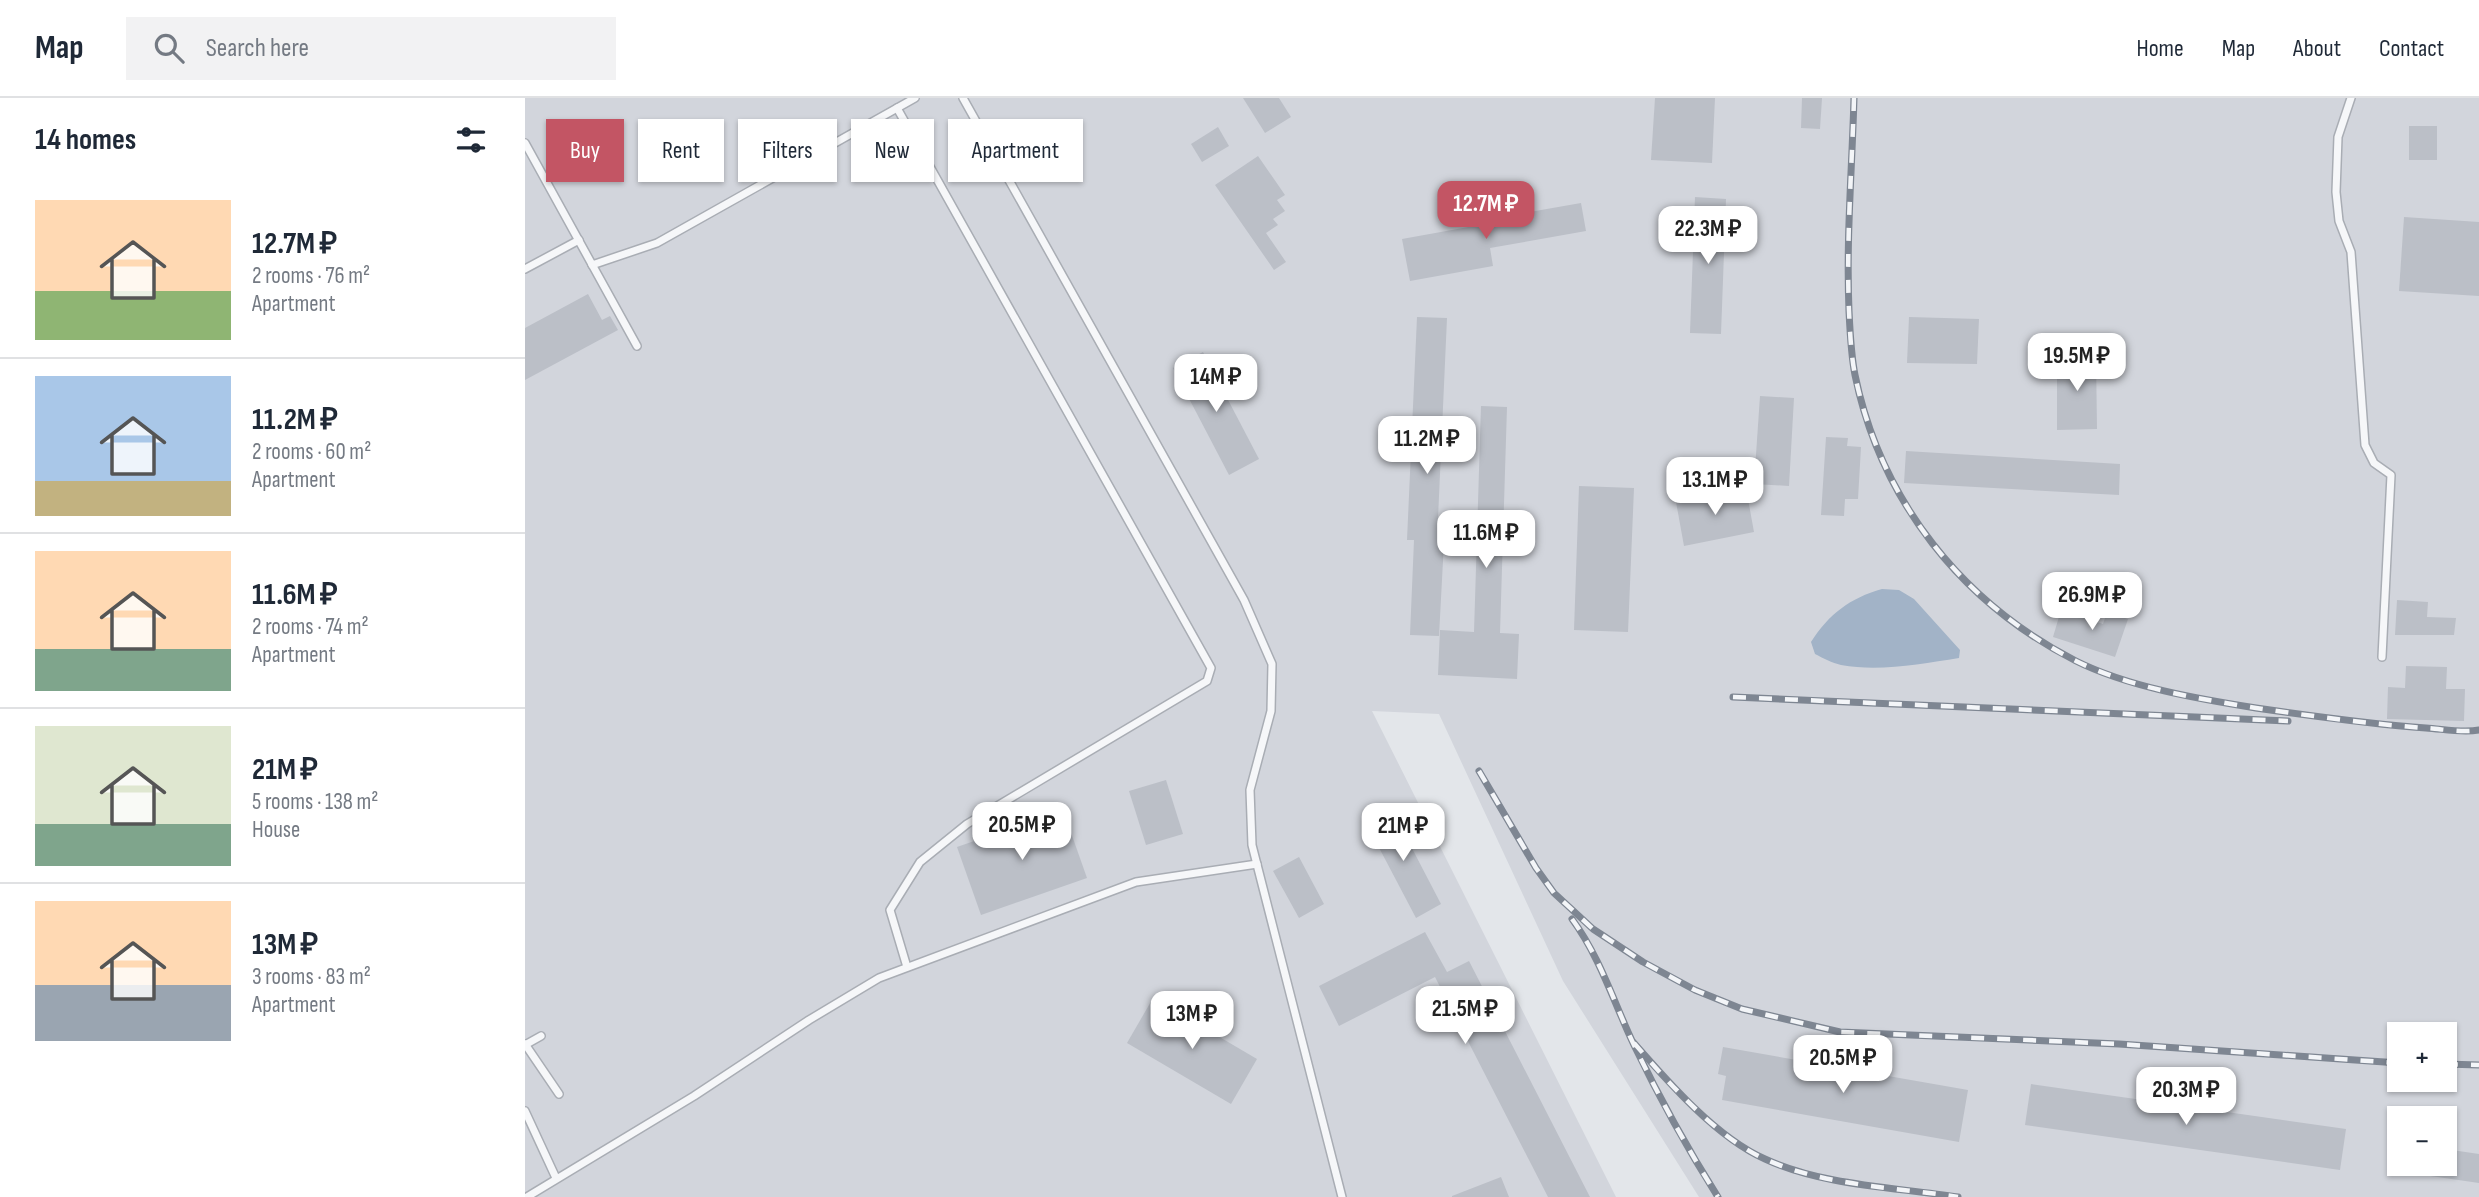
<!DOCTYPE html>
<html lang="en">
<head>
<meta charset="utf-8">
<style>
  :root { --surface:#fff; --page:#f2f2f3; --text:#1f2937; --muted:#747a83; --line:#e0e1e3; --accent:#c35564 }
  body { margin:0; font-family:"Sofia Sans Condensed",sans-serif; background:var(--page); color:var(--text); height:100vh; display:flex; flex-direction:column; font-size:26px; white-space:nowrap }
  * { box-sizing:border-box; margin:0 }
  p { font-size:23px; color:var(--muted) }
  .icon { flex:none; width:38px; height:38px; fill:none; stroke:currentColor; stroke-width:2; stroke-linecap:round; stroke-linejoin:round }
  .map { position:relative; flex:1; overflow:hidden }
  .side { display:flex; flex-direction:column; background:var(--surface); width:525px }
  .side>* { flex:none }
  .top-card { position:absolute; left:21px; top:21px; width:665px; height:63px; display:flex; gap:14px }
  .tools { position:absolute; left:1862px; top:924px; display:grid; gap:14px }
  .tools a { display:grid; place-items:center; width:70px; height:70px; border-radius:0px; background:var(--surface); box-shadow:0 2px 5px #0004; font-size:35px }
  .price { position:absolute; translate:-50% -60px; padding:0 16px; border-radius:14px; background:#fff; color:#222; font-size:23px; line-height:46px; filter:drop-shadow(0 2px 4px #0008) }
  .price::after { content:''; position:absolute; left:50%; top:42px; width:21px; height:16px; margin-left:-10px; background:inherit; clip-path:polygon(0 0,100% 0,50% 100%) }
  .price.selected { background:var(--accent); color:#fff }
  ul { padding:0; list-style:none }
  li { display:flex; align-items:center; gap:21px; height:175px; padding:0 35px }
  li+li { border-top:2px solid var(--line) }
  li span { display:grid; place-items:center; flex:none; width:196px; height:140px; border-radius:0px; color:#555 }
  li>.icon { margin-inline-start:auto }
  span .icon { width:84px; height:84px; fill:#fffc; stroke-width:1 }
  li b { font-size:30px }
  h2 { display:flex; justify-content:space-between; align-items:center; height:84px; padding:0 35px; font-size:30px }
  .tag { padding:0 24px; border-radius:0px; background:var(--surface); box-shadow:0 2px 5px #0004; font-size:24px; line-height:63px }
  .tag.selected { background:var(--accent); color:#fff }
  header { display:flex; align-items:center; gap:42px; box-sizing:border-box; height:98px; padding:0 35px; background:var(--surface); border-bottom:2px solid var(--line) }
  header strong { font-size:33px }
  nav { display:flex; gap:38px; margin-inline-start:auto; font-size:24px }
  .search { width:490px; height:63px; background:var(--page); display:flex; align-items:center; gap:18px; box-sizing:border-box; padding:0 24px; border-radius:0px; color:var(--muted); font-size:26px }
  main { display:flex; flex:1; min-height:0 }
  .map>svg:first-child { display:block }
  .built { fill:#d2d5dc; fill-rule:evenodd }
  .water { fill:#a2b3c7 }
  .building { fill:#bbbfc7 }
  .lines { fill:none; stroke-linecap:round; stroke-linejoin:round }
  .lane-casing { stroke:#a9adb4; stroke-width:10 }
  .lane { stroke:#f6f7f9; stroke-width:7 }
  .rail-casing { stroke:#7e8692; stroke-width:7 }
  .rail { stroke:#f3f5f8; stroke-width:4.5; stroke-dasharray:13; stroke-linecap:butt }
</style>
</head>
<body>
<header>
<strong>Map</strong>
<div class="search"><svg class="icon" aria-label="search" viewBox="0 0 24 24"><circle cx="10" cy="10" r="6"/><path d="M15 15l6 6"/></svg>Search here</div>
<nav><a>Home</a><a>Map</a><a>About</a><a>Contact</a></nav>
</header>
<main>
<section class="side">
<h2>14 homes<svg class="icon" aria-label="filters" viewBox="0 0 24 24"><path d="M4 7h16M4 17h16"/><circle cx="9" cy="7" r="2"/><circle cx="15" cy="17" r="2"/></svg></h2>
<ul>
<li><span style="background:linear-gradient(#ffd9b3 65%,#8fb573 0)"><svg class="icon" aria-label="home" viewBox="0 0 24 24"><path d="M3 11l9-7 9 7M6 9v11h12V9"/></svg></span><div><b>12.7M ₽</b><p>2 rooms · 76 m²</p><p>Apartment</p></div></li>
<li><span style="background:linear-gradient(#a9c7e8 75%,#c2b280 0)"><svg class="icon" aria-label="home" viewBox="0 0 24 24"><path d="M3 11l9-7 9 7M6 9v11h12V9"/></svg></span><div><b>11.2M ₽</b><p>2 rooms · 60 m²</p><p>Apartment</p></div></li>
<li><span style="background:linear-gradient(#ffd9b3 70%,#7fa58c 0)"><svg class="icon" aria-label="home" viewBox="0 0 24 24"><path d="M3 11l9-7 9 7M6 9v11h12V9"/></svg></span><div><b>11.6M ₽</b><p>2 rooms · 74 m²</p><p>Apartment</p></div></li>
<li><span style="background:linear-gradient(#dfe7d0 70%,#7fa58c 0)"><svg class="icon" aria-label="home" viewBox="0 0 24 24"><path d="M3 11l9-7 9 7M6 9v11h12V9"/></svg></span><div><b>21M ₽</b><p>5 rooms · 138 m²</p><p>House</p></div></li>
<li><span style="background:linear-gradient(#ffd9b3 60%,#9aa5b1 0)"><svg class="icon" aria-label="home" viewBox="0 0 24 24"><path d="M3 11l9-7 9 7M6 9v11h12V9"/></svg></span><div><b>13M ₽</b><p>3 rooms · 83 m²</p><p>Apartment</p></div></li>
</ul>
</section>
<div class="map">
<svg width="1954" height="1099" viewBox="0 0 1954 1099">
  <rect width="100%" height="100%" fill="#e3e6ea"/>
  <path class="built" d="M0,0h1954v1099h-780l-136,-216 -124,-267 -67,-3 244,486h-1091zM1874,936h46v46h-46zM1874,1020h46v46h-46z"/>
  <path class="water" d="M1357,491l17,1 15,9 46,51 -1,8c-38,6 -80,14 -118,7 -9,-2 -18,-7 -26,-11l-4,-12c18,-28 39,-44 71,-53z"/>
  <g class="building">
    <path d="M718,0h36l12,19 -26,16z"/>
    <path d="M1130,0h60l-3,65 -61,-3z"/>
    <path d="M1277,0h20l-2,31 -19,-1z"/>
    <rect x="1884" y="28" width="28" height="34"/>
    <path d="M693,29l11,19 -27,16 -11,-18z"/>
    <path d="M733,58l27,39 -8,5 8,11 -12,8 5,6 -12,8 20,29 -12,8 -59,-85z"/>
    <path d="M1170,99l31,2 -5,135 -31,-1z"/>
    <path d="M1056,105l5,28 -96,17 3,18 -83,15 -8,-42 83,-15v-4z"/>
    <path d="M1879,119l75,5v74l-80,-5z"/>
    <path d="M63,196l14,26 8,-4 8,14 -93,50v-52z"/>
    <path d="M892,219l30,1 -10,223 7,1 -5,94 -29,-1 4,-95h-7z"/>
    <path d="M1384,219l70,2 -2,45 -70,-1z"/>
    <path d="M678,254l56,107 -30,16 -56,-107z"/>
    <path d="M1532,258h39l1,73 -40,1z"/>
    <path d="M1235,298l34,2 -5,88 -35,-2z"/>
    <path d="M956,308l26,1 -7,226 19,1 -2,45 -79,-4 2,-45 34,2z"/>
    <path d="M1301,339l22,1 -1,8 14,1 -3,52h-13l-1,17 -23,-1z"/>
    <path d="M1381,353l214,13 -1,31 -215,-12z"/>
    <path d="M1054,388l55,2 -6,144 -54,-2z"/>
    <path d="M1221,390l8,44 -70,14 -8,-44z"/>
    <path d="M1872,502l31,2 -1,15 29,1 -2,17h-59z"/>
    <path d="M1536,512l42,14 4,-12 21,7 -13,38 -62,-20z"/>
    <path d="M1881,568l41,1 -1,22h19l-1,32 -77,-2 1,-32 17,1z"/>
    <path d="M641,682l17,54 -37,11 -17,-54z"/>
    <path d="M866,710l50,96 -25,14 -51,-97z"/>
    <path d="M538,712l24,68 -106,37 -24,-68z"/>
    <path d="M774,759l25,47 -25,14 -26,-47z"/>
    <path d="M900,834l22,40 22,-11 121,236h-42l-113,-220 -96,49 -20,-40z"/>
    <path d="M628,900l104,61 -26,45 -104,-61z"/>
    <path d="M1198,949l245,43 -9,52 -237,-42 4,-24 -8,-2z"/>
    <path d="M1506,986l315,45 -6,41 -315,-45z"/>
    <path d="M1920,1051l34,5v29l-83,-12v-7h49z"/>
    <path d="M976,1079l8,20h-57v-1z"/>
  </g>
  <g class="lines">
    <g class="lane-casing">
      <g id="lane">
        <path d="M438,0l281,502 28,64 -1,47 -21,79 2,55 90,352"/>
        <path d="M1826,0l-13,39 -2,55 3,29 12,31 14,193 9,18 17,12 -9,182"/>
        <path d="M372,10l314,560 -4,13 -240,143 -47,38 -30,48 17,57"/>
        <path d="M0,45l112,203"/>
        <path d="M67,167l65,-22 258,-145"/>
        <path d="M0,171l54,-29"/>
        <path d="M0,946l34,50"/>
        <path d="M0,947l16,-9"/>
        <path d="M0,1013l31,67"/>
        <path d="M2,1099l167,-101 115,-76 70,-42 257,-96 121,-18"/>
      </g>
    </g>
    <use href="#lane" class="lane"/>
    <g class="rail-casing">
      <g id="rail">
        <path d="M1329,0c-2,71 -8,142 -5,213 1,21 2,44 6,64 26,126 107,228 221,286 52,26 123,38 180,47 56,8 113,16 170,20 17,1 36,5 53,2"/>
        <path d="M1208,599l555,24"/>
        <path d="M954,673l57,97 18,25 39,36 50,33 52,28 47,19 98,23 279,12 280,19"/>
        <path d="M1047,821c28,38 42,84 62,126 25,52 53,103 84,152"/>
        <path d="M1109,945c34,39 83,95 131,116 59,27 129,28 193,38"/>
        <path d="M1920,966l34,1"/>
      </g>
    </g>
    <use href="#rail" class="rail"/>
  </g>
</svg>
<div class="tools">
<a>+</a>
<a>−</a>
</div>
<b class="price selected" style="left:961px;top:143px">12.7M ₽</b>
<b class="price" style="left:1183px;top:168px">22.3M ₽</b>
<b class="price" style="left:1552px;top:295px">19.5M ₽</b>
<b class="price" style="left:691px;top:316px">14M ₽</b>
<b class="price" style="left:902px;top:378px">11.2M ₽</b>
<b class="price" style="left:1190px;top:419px">13.1M ₽</b>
<b class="price" style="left:961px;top:472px">11.6M ₽</b>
<b class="price" style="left:1567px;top:534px">26.9M ₽</b>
<b class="price" style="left:497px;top:764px">20.5M ₽</b>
<b class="price" style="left:878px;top:765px">21M ₽</b>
<b class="price" style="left:940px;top:948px">21.5M ₽</b>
<b class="price" style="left:667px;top:953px">13M ₽</b>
<b class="price" style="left:1318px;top:997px">20.5M ₽</b>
<b class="price" style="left:1661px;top:1029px">20.3M ₽</b>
<div class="top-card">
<a class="tag selected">Buy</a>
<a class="tag">Rent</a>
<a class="tag">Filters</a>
<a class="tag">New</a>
<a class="tag">Apartment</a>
</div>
</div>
</main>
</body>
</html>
